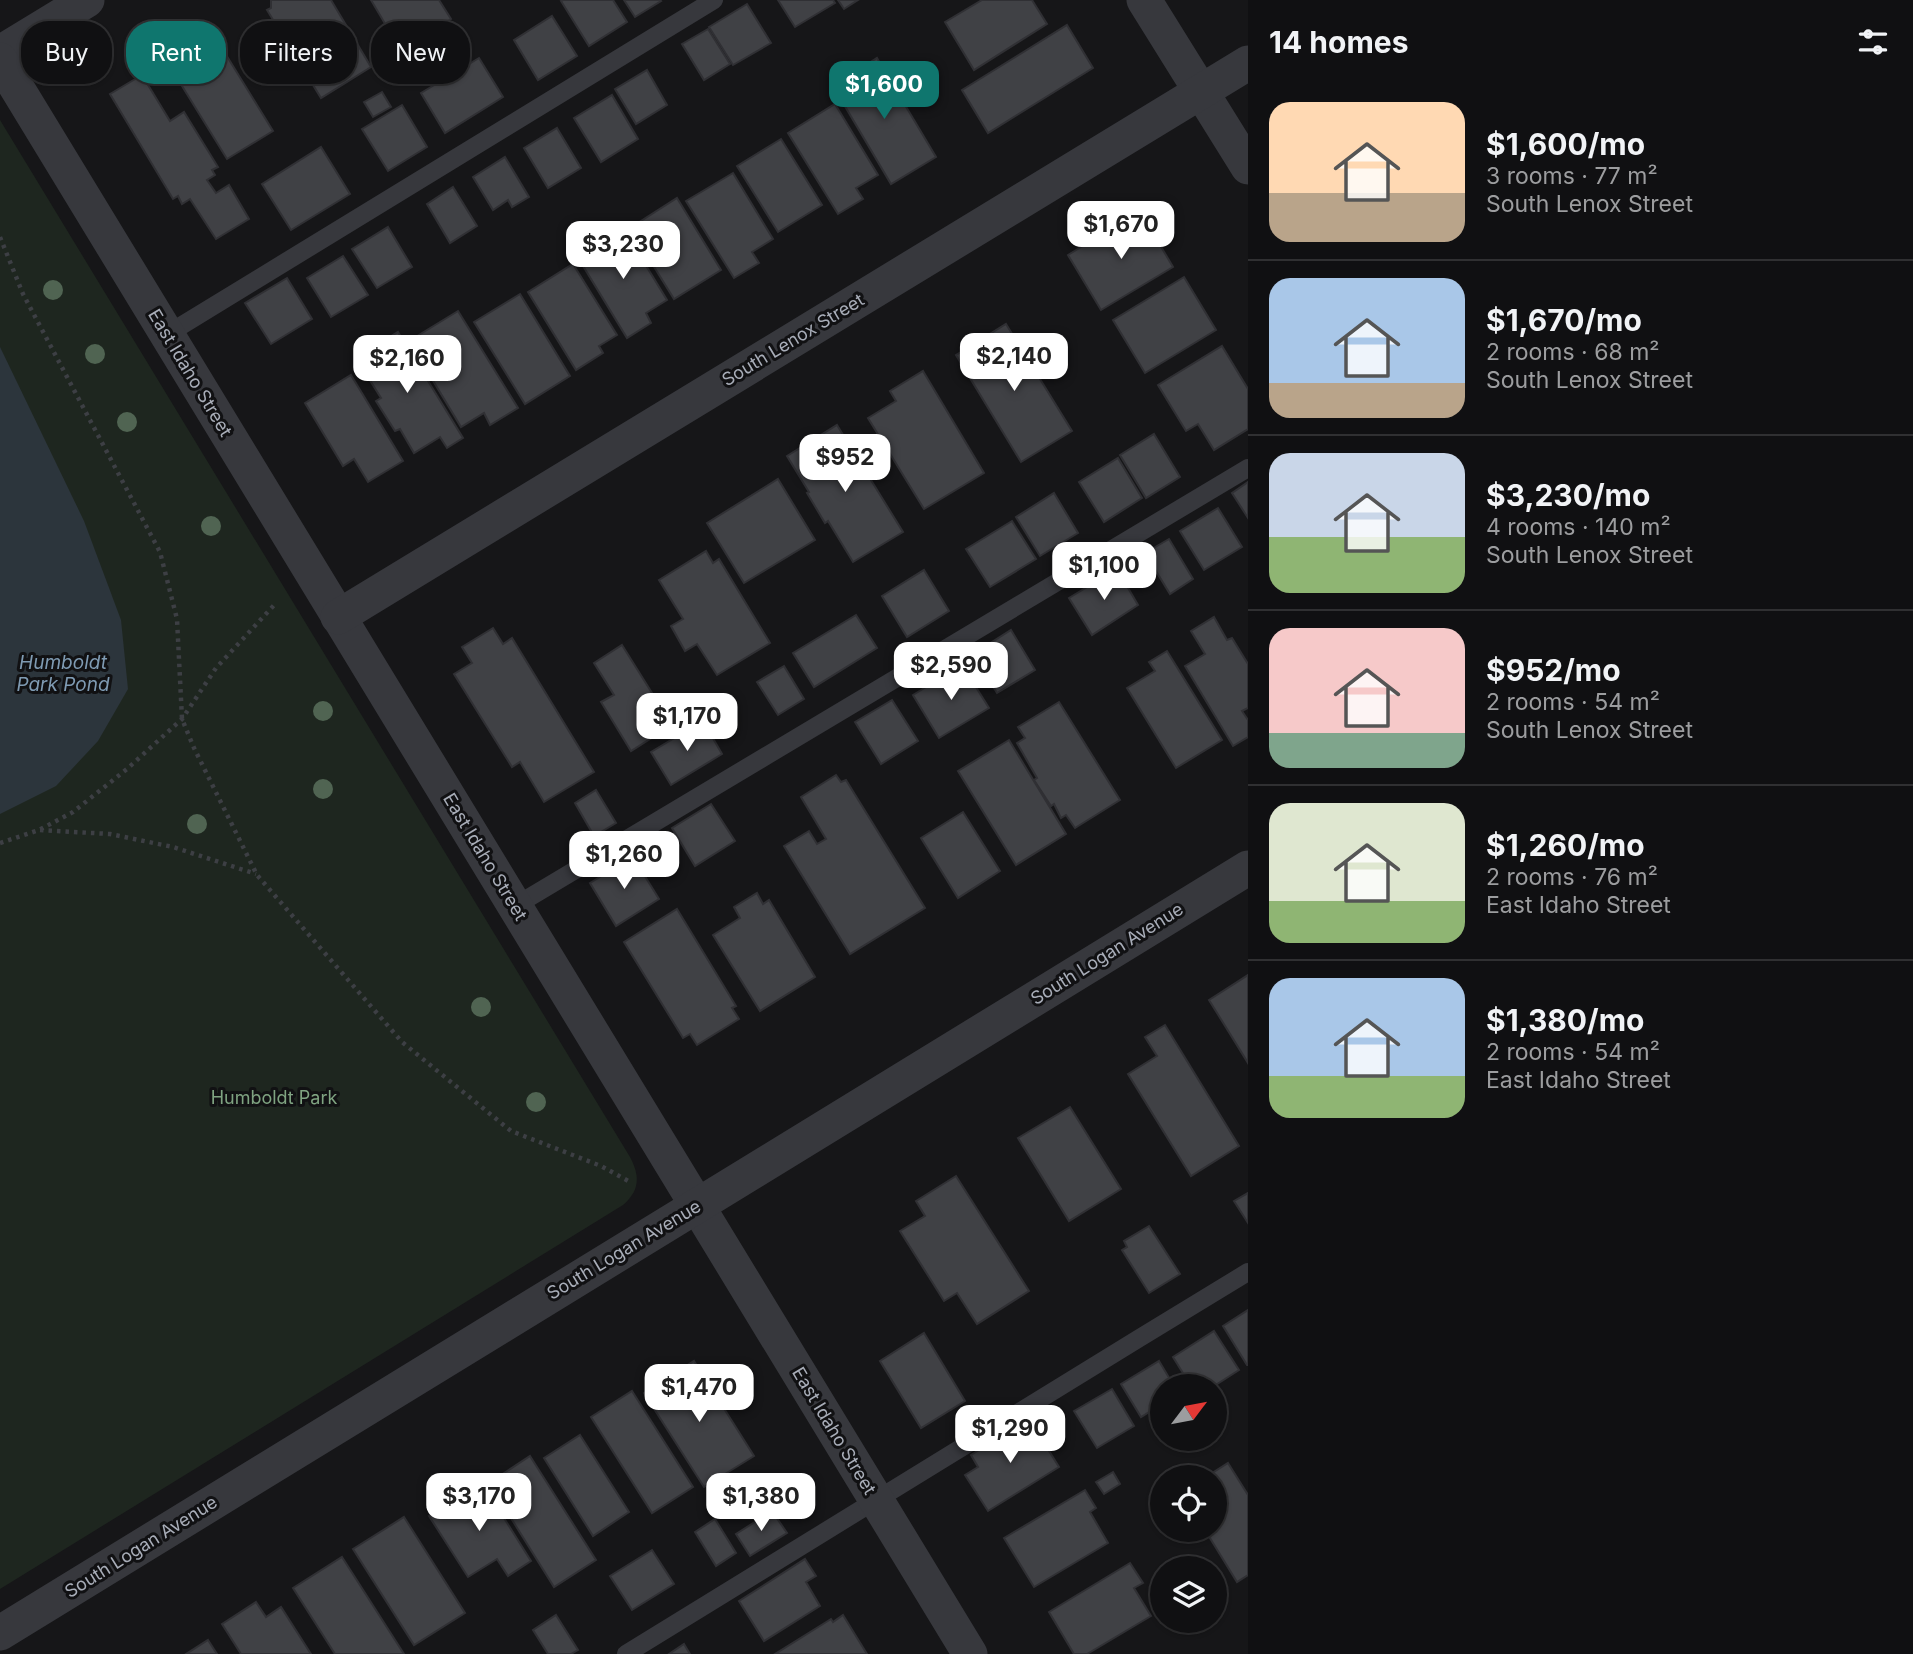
<!DOCTYPE html>
<html lang="en">
<head>
<meta charset="utf-8">
<style>
  :root { --surface:#101012; --page:#19191b; --text:#f1f3f6; --muted:#9c9d9f; --line:#303032; --accent:#0f766e }
  body { margin:0; font-family:Inter,sans-serif; background:var(--page); color:var(--text); height:100vh; display:flex; flex-direction:column; font-size:26px; white-space:nowrap }
  * { box-sizing:border-box; margin:0 }
  p { font-size:23px; color:var(--muted) }
  .icon { flex:none; width:38px; height:38px; fill:none; stroke:currentColor; stroke-width:2; stroke-linecap:round; stroke-linejoin:round }
  .map { position:relative; flex:1; overflow:hidden }
  .details { display:flex; flex-direction:column; background:var(--surface); width:665px }
  .details>* { flex:none }
  .banner { position:absolute; left:21px; top:21px; width:665px; height:63px; display:flex; gap:14px }
  .needle { width:46px; rotate:58deg }
  .fabs { position:absolute; left:1150px; top:1374px; display:grid; gap:14px }
  .fabs a { display:grid; place-items:center; width:77px; height:77px; border-radius:50%; background:var(--surface); box-shadow:0 2px 5px #0004,0 0 0 2px var(--line); font-size:35px }
  .price { position:absolute; translate:-50% -60px; padding:0 16px; border-radius:14px; background:#fff; color:#222; font-size:23px; line-height:46px; filter:drop-shadow(0 2px 4px #0008) }
  .price::after { content:''; position:absolute; left:50%; top:42px; width:21px; height:16px; margin-left:-10px; background:inherit; clip-path:polygon(0 0,100% 0,50% 100%) }
  .price.selected { background:var(--accent); color:#fff }
  ul { padding:0; list-style:none }
  li { display:flex; align-items:center; gap:21px; height:175px; padding:0 21px }
  li+li { border-top:2px solid var(--line) }
  li span { display:grid; place-items:center; flex:none; width:196px; height:140px; border-radius:21px; color:#555 }
  li>.icon { margin-inline-start:auto }
  span .icon { width:84px; height:84px; fill:#fffc; stroke-width:1 }
  li b { font-size:30px }
  h2 { display:flex; justify-content:space-between; align-items:center; height:84px; padding:0 21px; font-size:30px }
  .tag { padding:0 24px; border-radius:28px; background:var(--surface); box-shadow:0 2px 5px #0004,0 0 0 2px var(--line); font-size:24px; line-height:63px }
  .tag.selected { background:var(--accent); color:#fff }
  main { display:flex; flex:1; min-height:0 }
  .map>svg:first-child { display:block }
  .green { fill:#1e261f }
  .water { fill:#2c353c }
  .building { fill:#404145; stroke:#303034; stroke-width:2 }
  .lines { fill:none; stroke-linecap:round; stroke-linejoin:round }
  .path { stroke:#3d3f44; stroke-width:4.5; stroke-dasharray:3.5 5; stroke-linecap:butt }
  .service { stroke:#37383d; stroke-width:18 }
  .minor { stroke:#37383d; stroke-width:35 }
  .tree { fill:#506452 }
  .labels { text-anchor:middle; stroke-width:6; stroke-linejoin:round; paint-order:stroke }
  .street-label { font-size:18px; fill:#a8adb8; stroke:#111113 }
  .park-label { font-size:18px; fill:#7fa381; stroke:#111113 }
  .water-label { font-size:19px; font-style:italic; fill:#7f9bb3; stroke:#111113 }
</style>
</head>
<body>
<main>
<div class="map">
<svg width="1248" height="1654" viewBox="0 0 1248 1654">
  <rect width="100%" height="100%" fill="#161618"/>
  <path class="green" d="M0,120l630,1037c10,19 10,33 -7,48l-623,384z"/>
  <path class="water" d="M0,347l84,174 37,99 7,69 -30,52 -42,45 -56,28z"/>
  <g class="building">
    <path d="M271,0h60l40,67 -50,31 -54,-88 4,-2z"/>
    <path d="M371,0h68l12,19 -51,30z"/>
    <path d="M563,0h50l14,22 -38,24 -28,-45z"/>
    <path d="M624,0h36l1,1 -26,16z"/>
    <path d="M778,0h55l2,3 -40,24z"/>
    <path d="M838,0h20l-14,9z"/>
    <path d="M982,0h50l15,24 -73,46 -29,-48z"/>
    <path d="M747,4l24,39 -38,22 -24,-38z"/>
    <path d="M552,16l25,40 -39,24 -24,-40z"/>
    <path d="M1067,25l26,43 -105,65 -26,-43z"/>
    <path d="M708,29l22,35 -26,16 -22,-36z"/>
    <path d="M212,32l61,99 -46,28 -61,-99z"/>
    <path d="M479,58l24,39 -58,36 -24,-40z"/>
    <path d="M877,58l59,99 -45,27 -58,-98z"/>
    <path d="M647,70l20,35 -31,19 -21,-35z"/>
    <path d="M142,75l28,46 14,-9 34,55 -6,3 3,5 -8,5 9,13 13,-8 20,34 -33,20 -26,-40 -8,5 -4,-8 -5,3 -63,-105z"/>
    <path d="M382,92l9,15 -18,10 -9,-15z"/>
    <path d="M612,95l26,44 -37,23 -27,-44z"/>
    <path d="M835,104l43,71 -22,13 7,11 -25,15 -50,-81z"/>
    <path d="M402,105l25,42 -39,24 -26,-42z"/>
    <path d="M557,128l24,40 -33,20 -24,-40z"/>
    <path d="M781,139l41,66 -44,27 -41,-66z"/>
    <path d="M321,147l29,47 -59,36 -29,-46z"/>
    <path d="M505,157l24,40 -17,10 -4,-7 -15,10 -20,-33z"/>
    <path d="M733,173l40,66 -21,13 7,11 -25,15 -48,-77z"/>
    <path d="M453,187l24,39 -27,17 -23,-39z"/>
    <path d="M677,198l44,72 -47,29 -44,-71z"/>
    <path d="M1140,211l33,56 -72,43 -33,-55z"/>
    <path d="M388,227l24,40 -35,21 -25,-39z"/>
    <path d="M623,228l44,72 -21,13 5,10 -24,15 -50,-82z"/>
    <path d="M343,256l25,39 -37,22 -24,-39z"/>
    <path d="M573,264l44,71 -18,11 4,7 -27,17 -48,-78z"/>
    <path d="M1184,277l32,53 -71,43 -32,-53z"/>
    <path d="M287,278l25,41 -41,25 -26,-41z"/>
    <path d="M520,294l50,82 -45,28 -51,-82z"/>
    <path d="M458,311l60,97 -28,17 -6,-12 -23,14 -52,-86z"/>
    <path d="M1006,324l66,107 -51,31 -65,-107z"/>
    <path d="M398,332l65,106 -16,10 -7,-11 -26,16 -14,-24 -5,2 -19,-30 5,-3 -25,-40z"/>
    <path d="M1222,346l26,43v40l-34,21 -16,-26 -12,7 -28,-46z"/>
    <path d="M923,371l61,102 -60,36 -56,-91 28,-17 -6,-10z"/>
    <path d="M351,375l52,86 -35,21 -14,-23 -11,7 -38,-63z"/>
    <path d="M837,425l66,107 -50,30 -25,-41 -3,2 -18,-30 2,-1 -22,-36z"/>
    <path d="M1154,434l26,43 -34,21 -26,-43z"/>
    <path d="M1118,458l24,40 -38,24 -25,-40z"/>
    <path d="M778,479l37,61 -71,43 -37,-60z"/>
    <path d="M1248,482v36l-16,-25z"/>
    <path d="M1054,493l24,40 -38,23 -24,-39z"/>
    <path d="M1218,508l24,39 -38,23 -24,-39z"/>
    <path d="M1012,521l24,38 -46,28 -24,-38z"/>
    <path d="M1169,539l24,40 -23,15 -25,-41z"/>
    <path d="M706,551l7,12 6,-4 51,84 -53,32 -20,-31 -12,7 -14,-25 12,-7 -24,-39z"/>
    <path d="M1117,569l21,36 -46,30 -23,-37z"/>
    <path d="M924,570l25,41 -42,26 -25,-41z"/>
    <path d="M856,615l21,33 -63,39 -21,-34z"/>
    <path d="M1214,617l13,23 5,-2 16,26v44l-6,3 6,9v17l-15,9 -48,-80 20,-12 -14,-23z"/>
    <path d="M493,628l10,16 9,-6 82,134 -50,30 -24,-40 -8,5 -58,-93 18,-11 -10,-16z"/>
    <path d="M1011,630l24,40 -38,23 -24,-39z"/>
    <path d="M622,645l50,80 -41,26 -30,-49 13,-7 -20,-32z"/>
    <path d="M1167,651l55,89 -46,28 -49,-80 28,-17 -6,-9z"/>
    <path d="M962,665l27,43 -50,30 -26,-43z"/>
    <path d="M784,666l20,33 -26,16 -21,-33z"/>
    <path d="M892,700l26,41 -37,23 -26,-42z"/>
    <path d="M1059,702l61,98 -45,28 -9,-13 -5,3 -7,-14 -3,2 -17,-26 3,-2 -20,-35 8,-5 -7,-11z"/>
    <path d="M703,721l19,33 -51,31 -20,-33z"/>
    <path d="M1009,740l57,94 -50,31 -58,-94z"/>
    <path d="M836,775l5,7 5,-2 79,128 -75,46 -66,-108 25,-15 8,13 9,-5 -25,-42z"/>
    <path d="M596,790l20,33 -22,13 -19,-33z"/>
    <path d="M711,804l24,37 -40,25 -23,-38z"/>
    <path d="M963,812l37,59 -42,27 -37,-60z"/>
    <path d="M633,857l26,42 -43,27 -26,-43z"/>
    <path d="M757,893l6,11 6,-4 46,77 -55,34 -47,-76 27,-17 -6,-11z"/>
    <path d="M677,909l59,97 -4,2 7,11 -42,26 -7,-11 -7,4 -59,-96z"/>
    <path d="M1248,975v88l-39,-63z"/>
    <path d="M1165,1025l74,121 -48,30 -63,-102 29,-18 -12,-19z"/>
    <path d="M1070,1107l51,82 -52,32 -51,-83z"/>
    <path d="M956,1176l73,115 -52,33 -20,-31 -13,8 -44,-70 25,-15 -9,-15z"/>
    <path d="M1248,1193v30l-14,-22z"/>
    <path d="M1149,1226l31,48 -31,19 -27,-43 5,-3 -3,-6z"/>
    <path d="M1248,1310v55h-1l-24,-39z"/>
    <path d="M1214,1331l25,39 -25,16h-23l-18,-29z"/>
    <path d="M924,1333l41,68 -44,27 -41,-67z"/>
    <path d="M694,1361l60,95 -50,31 -60,-94z"/>
    <path d="M1159,1361l15,25h-12v18l-21,13 -20,-33z"/>
    <path d="M1112,1389l22,37 -37,22 -23,-37z"/>
    <path d="M632,1391l61,96 -41,26 -61,-96z"/>
    <path d="M1029,1419l30,48 -71,44 -23,-36 13,-8 -7,-12z"/>
    <path d="M580,1435l49,77 -36,24 -49,-78z"/>
    <path d="M530,1456l66,104 -42,27 -65,-104z"/>
    <path d="M1228,1463l20,32v80l-11,7 -32,-52h9v-53h-8z"/>
    <path d="M1113,1472l7,12 -16,10 -8,-12z"/>
    <path d="M482,1483l49,78 -23,15 -11,-17 -29,18 -39,-61z"/>
    <path d="M1085,1490l11,18 -6,4 18,31 -74,44 -30,-49z"/>
    <path d="M772,1511l15,22 -37,23 -14,-22z"/>
    <path d="M404,1517l61,96 -51,32 -61,-96z"/>
    <path d="M715,1519l21,34 -20,13 -21,-34z"/>
    <path d="M652,1550l22,34 -42,26 -22,-34z"/>
    <path d="M342,1557l62,97h-69l-42,-66z"/>
    <path d="M805,1559l11,17 -10,6 14,24 -56,35 -25,-40z"/>
    <path d="M1130,1563l13,20 -9,5 17,28 -64,38h-13l-25,-42z"/>
    <path d="M256,1602l10,15 15,-10 30,47h-70l-19,-30z"/>
    <path d="M556,1615l22,35 -7,4h-23l-15,-24z"/>
    <path d="M843,1615l24,39h-92l56,-35 2,3z"/>
    <path d="M208,1640l9,14h-31z"/>
    <path d="M684,1644l6,10h-21z"/>
  </g>
  <g class="lines">
    <g class="path">
      <path d="M0,237l23,57 137,258 17,67 5,100 12,29 63,127 145,167 109,89 90,35 31,17"/>
      <path d="M40,830l70,4 63,13 83,27"/>
      <path d="M0,843l39,-13 34,-18 54,-43 55,-50 34,-51 60,-65"/>
    </g>
    <g class="service">
      <path d="M166,335l548,-335"/>
      <path d="M515,906l733,-438"/>
      <path d="M626,1654c208,-127 414,-256 622,-382"/>
    </g>
    <g class="minor">
      <path d="M1144,0l104,167"/>
      <path d="M0,53l87,-53"/>
      <path d="M0,60l970,1594"/>
      <path d="M338,617l910,-554"/>
      <path d="M0,1633l1248,-765"/>
    </g>
  </g>
  <g class="tree">
    <circle cx="53" cy="290" r="10"/>
    <circle cx="95" cy="354" r="10"/>
    <circle cx="127" cy="422" r="10"/>
    <circle cx="211" cy="526" r="10"/>
    <circle cx="323" cy="711" r="10"/>
    <circle cx="323" cy="789" r="10"/>
    <circle cx="197" cy="824" r="10"/>
    <circle cx="481" cy="1007" r="10"/>
    <circle cx="536" cy="1102" r="10"/>
  </g>
  <g class="labels">
    <g class="street-label">
      <text transform="translate(793 340) rotate(-31)" y="6">South Lenox Street</text>
      <text transform="translate(190 373) rotate(59)" y="6">East Idaho Street</text>
      <text transform="translate(485 857) rotate(59)" y="6">East Idaho Street</text>
      <text transform="translate(1107 954) rotate(-32)" y="6">South Logan Avenue</text>
      <text transform="translate(624 1250) rotate(-31)" y="6">South Logan Avenue</text>
      <text transform="translate(834 1431) rotate(59)" y="6">East Idaho Street</text>
      <text transform="translate(141 1547) rotate(-32)" y="6">South Logan Avenue</text>
    </g>
    <g class="park-label">
      <text x="274" y="1104">Humboldt Park</text>
    </g>
    <g class="water-label">
      <text x="63" y="669">Humboldt<tspan x="63" dy="22">Park Pond</tspan></text>
    </g>
  </g>
</svg>
<div class="fabs">
<a><svg class="needle" viewBox="-14 -14 28 28"><path d="M0-13l5 13h-10z" fill="#e53935"/><path d="M0 13l5-13h-10z" fill="#9c9d9f"/></svg></a>
<a><svg class="icon" aria-label="locate" viewBox="0 0 24 24"><circle cx="12" cy="12" r="6"/><path d="M12 2v4M12 18v4M2 12h4M18 12h4"/></svg></a>
<a><svg class="icon" aria-label="layers" viewBox="0 0 24 24"><path d="M12 4l9 5-9 5-9-5zM3 14l9 5 9-5"/></svg></a>
</div>
<b class="price selected" style="left:884px;top:121px">$1,600</b>
<b class="price" style="left:1121px;top:261px">$1,670</b>
<b class="price" style="left:623px;top:281px">$3,230</b>
<b class="price" style="left:1014px;top:393px">$2,140</b>
<b class="price" style="left:407px;top:395px">$2,160</b>
<b class="price" style="left:845px;top:494px">$952</b>
<b class="price" style="left:1104px;top:602px">$1,100</b>
<b class="price" style="left:951px;top:702px">$2,590</b>
<b class="price" style="left:687px;top:753px">$1,170</b>
<b class="price" style="left:624px;top:891px">$1,260</b>
<b class="price" style="left:699px;top:1424px">$1,470</b>
<b class="price" style="left:1010px;top:1465px">$1,290</b>
<b class="price" style="left:479px;top:1533px">$3,170</b>
<b class="price" style="left:761px;top:1533px">$1,380</b>
<div class="banner">
<a class="tag">Buy</a>
<a class="tag selected">Rent</a>
<a class="tag">Filters</a>
<a class="tag">New</a>
</div>
</div>
<section class="details">
<h2>14 homes<svg class="icon" aria-label="filters" viewBox="0 0 24 24"><path d="M4 7h16M4 17h16"/><circle cx="9" cy="7" r="2"/><circle cx="15" cy="17" r="2"/></svg></h2>
<ul>
<li><span style="background:linear-gradient(#ffd9b3 65%,#b9a48a 0)"><svg class="icon" aria-label="home" viewBox="0 0 24 24"><path d="M3 11l9-7 9 7M6 9v11h12V9"/></svg></span><div><b>$1,600/mo</b><p>3 rooms · 77 m²</p><p>South Lenox Street</p></div></li>
<li><span style="background:linear-gradient(#a9c7e8 75%,#b9a48a 0)"><svg class="icon" aria-label="home" viewBox="0 0 24 24"><path d="M3 11l9-7 9 7M6 9v11h12V9"/></svg></span><div><b>$1,670/mo</b><p>2 rooms · 68 m²</p><p>South Lenox Street</p></div></li>
<li><span style="background:linear-gradient(#c9d6e8 60%,#8fb573 0)"><svg class="icon" aria-label="home" viewBox="0 0 24 24"><path d="M3 11l9-7 9 7M6 9v11h12V9"/></svg></span><div><b>$3,230/mo</b><p>4 rooms · 140 m²</p><p>South Lenox Street</p></div></li>
<li><span style="background:linear-gradient(#f6c9c9 75%,#7fa58c 0)"><svg class="icon" aria-label="home" viewBox="0 0 24 24"><path d="M3 11l9-7 9 7M6 9v11h12V9"/></svg></span><div><b>$952/mo</b><p>2 rooms · 54 m²</p><p>South Lenox Street</p></div></li>
<li><span style="background:linear-gradient(#dfe7d0 70%,#8fb573 0)"><svg class="icon" aria-label="home" viewBox="0 0 24 24"><path d="M3 11l9-7 9 7M6 9v11h12V9"/></svg></span><div><b>$1,260/mo</b><p>2 rooms · 76 m²</p><p>East Idaho Street</p></div></li>
<li><span style="background:linear-gradient(#a9c7e8 70%,#8fb573 0)"><svg class="icon" aria-label="home" viewBox="0 0 24 24"><path d="M3 11l9-7 9 7M6 9v11h12V9"/></svg></span><div><b>$1,380/mo</b><p>2 rooms · 54 m²</p><p>East Idaho Street</p></div></li>
</ul>
</section>
</main>
</body>
</html>
